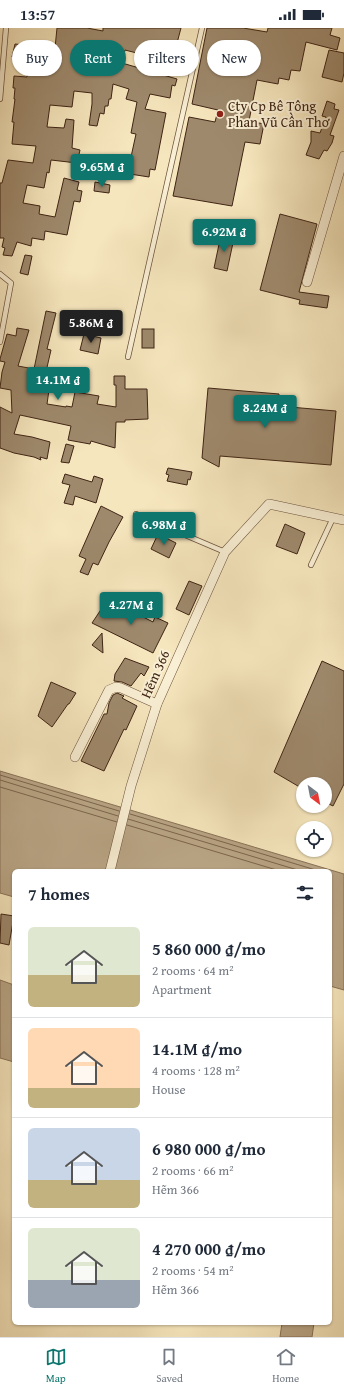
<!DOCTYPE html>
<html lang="en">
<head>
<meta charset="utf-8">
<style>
  :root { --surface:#fff; --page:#f2f2f3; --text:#1f2937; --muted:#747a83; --line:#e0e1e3; --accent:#0f766e }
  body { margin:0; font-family:"Gentium Book Plus",serif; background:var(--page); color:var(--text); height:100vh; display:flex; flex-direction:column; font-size:15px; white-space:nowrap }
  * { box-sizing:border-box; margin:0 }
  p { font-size:13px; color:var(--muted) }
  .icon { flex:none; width:22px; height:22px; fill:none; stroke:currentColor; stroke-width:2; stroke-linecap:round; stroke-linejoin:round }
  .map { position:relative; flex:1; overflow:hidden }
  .drawer { position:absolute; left:12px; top:841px; width:320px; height:456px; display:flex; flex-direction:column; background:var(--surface); border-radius:6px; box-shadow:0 1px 3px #0004 }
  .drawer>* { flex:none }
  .top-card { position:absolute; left:12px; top:12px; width:320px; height:36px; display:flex; gap:8px }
  .needle { width:26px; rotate:148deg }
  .controls { position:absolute; left:296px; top:749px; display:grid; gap:8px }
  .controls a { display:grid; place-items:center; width:36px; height:36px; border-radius:50%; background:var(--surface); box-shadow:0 1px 3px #0004; font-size:20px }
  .price { position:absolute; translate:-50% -34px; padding:0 9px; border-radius:4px; background:var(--accent); color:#fff; font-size:13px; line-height:26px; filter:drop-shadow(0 1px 2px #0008) }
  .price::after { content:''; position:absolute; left:50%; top:24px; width:12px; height:9px; margin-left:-6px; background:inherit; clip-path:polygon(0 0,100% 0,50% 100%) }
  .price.active { background:#222; color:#fff }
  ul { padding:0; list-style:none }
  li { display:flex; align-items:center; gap:12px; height:100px; padding:0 16px }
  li+li { border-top:1px solid var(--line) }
  li span { display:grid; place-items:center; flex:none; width:112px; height:80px; border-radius:6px; color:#555 }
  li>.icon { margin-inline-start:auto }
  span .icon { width:48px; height:48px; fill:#fffc; stroke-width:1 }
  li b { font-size:17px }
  h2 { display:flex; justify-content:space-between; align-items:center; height:48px; padding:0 16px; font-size:17px }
  .pill { padding:0 14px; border-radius:18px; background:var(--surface); box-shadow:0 1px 3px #0004; font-size:14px; line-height:36px }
  .pill.active { background:var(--accent); color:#fff }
  .status { display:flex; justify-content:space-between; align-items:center; height:28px; padding:0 20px; background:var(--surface); direction:ltr }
  .status svg { height:11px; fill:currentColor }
  .tab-bar { display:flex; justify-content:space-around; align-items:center; height:56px; border-top:1px solid var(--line); background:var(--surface); font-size:11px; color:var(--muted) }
  .tab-bar a { display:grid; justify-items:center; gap:2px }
  .tab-bar .active { color:var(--accent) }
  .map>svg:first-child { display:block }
  .water { fill:#b8a484; stroke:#887157 }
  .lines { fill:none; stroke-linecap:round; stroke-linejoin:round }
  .shore { stroke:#7c644c; stroke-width:1 }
  .building { fill:#9e896c; stroke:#3f2414 }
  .lane-casing { stroke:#6d543e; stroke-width:6 }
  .street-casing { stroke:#6d543e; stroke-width:10 }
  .lane { stroke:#f9efd4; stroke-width:4.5 }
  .street { stroke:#f9efd4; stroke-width:9 }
  .poi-dot { fill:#8f2418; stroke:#f9efd4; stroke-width:1.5 }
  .labels { text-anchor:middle; stroke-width:4; stroke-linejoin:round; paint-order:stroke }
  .poi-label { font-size:14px; fill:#3f2414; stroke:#f9efd4; text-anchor:start }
  .street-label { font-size:14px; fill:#3f2414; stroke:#f9efd4 }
</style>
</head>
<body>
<div class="status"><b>13:57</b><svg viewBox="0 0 49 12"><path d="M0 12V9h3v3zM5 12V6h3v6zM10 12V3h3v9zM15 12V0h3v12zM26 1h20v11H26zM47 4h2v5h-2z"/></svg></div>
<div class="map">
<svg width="344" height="1309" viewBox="0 0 344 1309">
  <rect width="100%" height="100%" fill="#f6e6bd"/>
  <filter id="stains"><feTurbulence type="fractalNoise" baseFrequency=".005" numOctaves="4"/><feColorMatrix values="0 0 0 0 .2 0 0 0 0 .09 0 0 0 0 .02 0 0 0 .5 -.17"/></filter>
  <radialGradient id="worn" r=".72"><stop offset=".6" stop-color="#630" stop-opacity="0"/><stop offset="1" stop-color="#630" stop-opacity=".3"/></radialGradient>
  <g class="water">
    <path d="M0,743l344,103v116l-14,-4v-115h-316v26l-14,-4z"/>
    <path d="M0,952l14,5v77l-14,-4z"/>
    <path d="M282,1295h32l-2,14h-32z"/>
  </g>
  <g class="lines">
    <g class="shore">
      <path d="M0,747l119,36"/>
      <path d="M0,752l118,36"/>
      <path d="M0,759l117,35"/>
      <path d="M130,786l189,57"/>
      <path d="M128,791l173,52"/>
      <path d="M127,797l153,46"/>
    </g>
  </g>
  <g class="building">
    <path d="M57,0h30l16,3v-3h78l-9,34 -47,-12 -3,13 55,16 -2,7 -3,-1 -2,13 -20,-4 -5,15 21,4 -11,57 -5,-1 -1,8 -19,-3 1,-8 -6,-2 2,-8 4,1 5,-23 -5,-1 6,-31 -11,-3 3,-10 -16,-5 -2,15h-2l-1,7h-3l-1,8 -4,-1 -3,13 -8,-1 3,-21v-11l-18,-2 -2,16 -22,-2 -3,22 17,1 2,-9 8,1 -2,28 8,2 -3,13 -26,-3 -2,13 -2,-1 -3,16 -17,-3 -4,18 17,3 -1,8 16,3 9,-39 15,4 -2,8 5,1 -2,11 -6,-1 -7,34 -22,-4 -1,9 -12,-2 -1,8 -14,-4 -5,14 -9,-1 2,-7 -3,-1 2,-9h-4v-55h2l6,-23 25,3 3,-17 -24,-2 2,-22h-2l3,-23h-1l1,-11h-2l1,-12 13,1 2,-17 -17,-3 3,-13 40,4z"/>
    <path d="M207,0h36l24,4 1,-4h64l-2,7 10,3 -3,12 -31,-8 -6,29 -9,-1 -2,10 -10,-2 -1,6 -21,-4 -8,41 15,3 -4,20 -15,-2 -13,64 -59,-10 16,-79 26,5 3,-12 -26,-6z"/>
    <path d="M329,22l15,3v20l-2,9 -20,-5z"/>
    <path d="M327,73l8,3 -1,5 5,1 -9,25 4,1 -2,7 -5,8 -3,-1 -5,9 -13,-4 5,-13v-11l9,2 6,-16 -4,-1z"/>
    <path d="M95,154l15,3 -1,8 -15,-2z"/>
    <path d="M280,186l37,10 -18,68 30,4 -2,12 -28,-4 1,-4 -40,-10z"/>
    <path d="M221,207l13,3 -7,33 -13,-3z"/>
    <path d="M25,227l7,1 -4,19 -8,-2z"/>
    <path d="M46,283l10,2 -9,36 4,1 -6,26 3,1 -2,12 3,1 -2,14 19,3v-1l6,1 3,-15 24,4 -2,8 19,3v-22h-2v-9h11v13h22l1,30 -23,1v2h-9l-1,26 -24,-7 -1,3 -22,-4 3,-14 -51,-11 -6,19 18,3 18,5 -3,17 -7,-2 1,3 -7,-3 -20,-4 -14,-5v-41l12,6 -1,-23 -11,-2 2,-16 3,-10 -5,-1v-2l7,-25 9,2 1,-8 12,2 -11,36 16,3z"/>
    <rect x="142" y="301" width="12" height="19"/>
    <path d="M84,306l17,4 -3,16 -18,-4z"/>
    <path d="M208,360l71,6 -1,12 58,5 -5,54 -111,-9 -1,11 -17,-9z"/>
    <path d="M66,416l8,2 -5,17 -8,-1z"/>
    <path d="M168,440l24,4 -2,8 -2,-1 -1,6 -20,-4 2,-6 -3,-1z"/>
    <path d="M65,446l27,8 2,-6 9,3 -7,24 -21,-7 -2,9 -9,-2 6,-18 -8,-2z"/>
    <path d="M101,478l22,11 -14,25 -11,23 -5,-2 -5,12 -8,-3 6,-13 -7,-3z"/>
    <path d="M285,496l20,9 -8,21 -21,-8z"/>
    <path d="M158,506l18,9 -7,15 -18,-9z"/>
    <path d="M189,553l13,5 -13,29 -13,-6z"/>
    <path d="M108,571l45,23 2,-5 13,6 -15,30 -61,-30z"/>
    <path d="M102,605l1,20 -11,-8z"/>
    <path d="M125,630l24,9 -5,9 -3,-3 -10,13 -9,-4 -8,-1 1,-7z"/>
    <path d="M322,633l22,10v113l-11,22 -8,-4v-18h-22v5l-29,-17z"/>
    <path d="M51,654l25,11 -7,11h-1l-16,23 -14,-11z"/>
    <path d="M117,665l7,3 -2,2 15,8 -11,24 -2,-1 -20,42 -23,-10 23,-47h3l2,-11 4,-8z"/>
    <path d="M1,886l13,2 -5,29 -9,-2z"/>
  </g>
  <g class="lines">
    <g class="lane-casing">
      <g id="lane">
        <path d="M0,71l6,-71"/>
        <path d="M0,246l11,9 -11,59"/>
        <path d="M128,329l74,-329"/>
        <path d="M136,486l89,38"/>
        <path d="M311,537l22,-47"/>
      </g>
    </g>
    <g class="street-casing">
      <g id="street">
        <path d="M307,254l37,-126"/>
        <path d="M75,729l34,-67 7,-3 5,1 36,16"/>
        <path d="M110,843l21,-85 26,-82 68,-152 44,-48 75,16"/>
      </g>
    </g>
    <use href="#lane" class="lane"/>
    <use href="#street" class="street"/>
  </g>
  <circle class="poi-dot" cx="220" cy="86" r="4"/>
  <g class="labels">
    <g class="poi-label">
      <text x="228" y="83">Cty Cp Bê Tông<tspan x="228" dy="16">Phan Vũ Cần Thơ</tspan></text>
    </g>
    <g class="street-label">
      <text transform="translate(155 646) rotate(-66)" y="5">Hẽm 366</text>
    </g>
  </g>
  <rect width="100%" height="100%" filter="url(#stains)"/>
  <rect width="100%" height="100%" fill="url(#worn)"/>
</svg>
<div class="controls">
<a><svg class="needle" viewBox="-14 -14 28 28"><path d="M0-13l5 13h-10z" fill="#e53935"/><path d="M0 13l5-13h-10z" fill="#747a83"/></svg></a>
<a><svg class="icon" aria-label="locate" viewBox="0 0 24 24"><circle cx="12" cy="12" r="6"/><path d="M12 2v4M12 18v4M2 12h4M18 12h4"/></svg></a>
</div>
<b class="price" style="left:102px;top:160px">9.65M ₫</b>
<b class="price" style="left:224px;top:225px">6.92M ₫</b>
<b class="price active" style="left:91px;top:316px">5.86M ₫</b>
<b class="price" style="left:58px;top:373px">14.1M ₫</b>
<b class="price" style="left:265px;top:401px">8.24M ₫</b>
<b class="price" style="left:164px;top:518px">6.98M ₫</b>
<b class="price" style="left:131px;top:598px">4.27M ₫</b>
<div class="top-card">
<a class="pill">Buy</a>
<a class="pill active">Rent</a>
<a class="pill">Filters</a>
<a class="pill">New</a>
</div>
<section class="drawer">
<h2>7 homes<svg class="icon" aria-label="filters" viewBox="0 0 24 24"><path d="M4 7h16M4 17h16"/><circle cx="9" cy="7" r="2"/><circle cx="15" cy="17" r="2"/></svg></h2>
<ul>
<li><span style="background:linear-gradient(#dfe7d0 60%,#c2b280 0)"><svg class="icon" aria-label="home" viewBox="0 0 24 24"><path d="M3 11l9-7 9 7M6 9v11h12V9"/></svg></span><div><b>5 860 000 ₫/mo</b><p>2 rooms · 64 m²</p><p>Apartment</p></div></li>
<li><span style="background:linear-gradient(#ffd9b3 75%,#c2b280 0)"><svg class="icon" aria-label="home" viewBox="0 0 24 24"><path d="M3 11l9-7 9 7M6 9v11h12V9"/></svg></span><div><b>14.1M ₫/mo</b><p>4 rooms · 128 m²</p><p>House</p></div></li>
<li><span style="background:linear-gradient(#c9d6e8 65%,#c2b280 0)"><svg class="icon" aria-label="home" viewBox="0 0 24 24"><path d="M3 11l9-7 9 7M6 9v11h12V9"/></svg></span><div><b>6 980 000 ₫/mo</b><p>2 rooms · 66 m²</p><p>Hẽm 366</p></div></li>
<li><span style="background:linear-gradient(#dfe7d0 65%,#9aa5b1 0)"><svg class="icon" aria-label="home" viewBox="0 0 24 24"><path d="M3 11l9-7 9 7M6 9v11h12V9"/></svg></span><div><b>4 270 000 ₫/mo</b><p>2 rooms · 54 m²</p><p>Hẽm 366</p></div></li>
</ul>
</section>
</div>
<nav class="tab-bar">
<a class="active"><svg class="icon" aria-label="map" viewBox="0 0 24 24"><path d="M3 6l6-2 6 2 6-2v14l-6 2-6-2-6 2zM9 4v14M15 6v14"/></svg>Map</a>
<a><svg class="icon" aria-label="saved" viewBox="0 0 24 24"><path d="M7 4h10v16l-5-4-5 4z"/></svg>Saved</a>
<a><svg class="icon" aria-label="home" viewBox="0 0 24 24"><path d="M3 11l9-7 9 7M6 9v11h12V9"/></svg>Home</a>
</nav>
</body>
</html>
